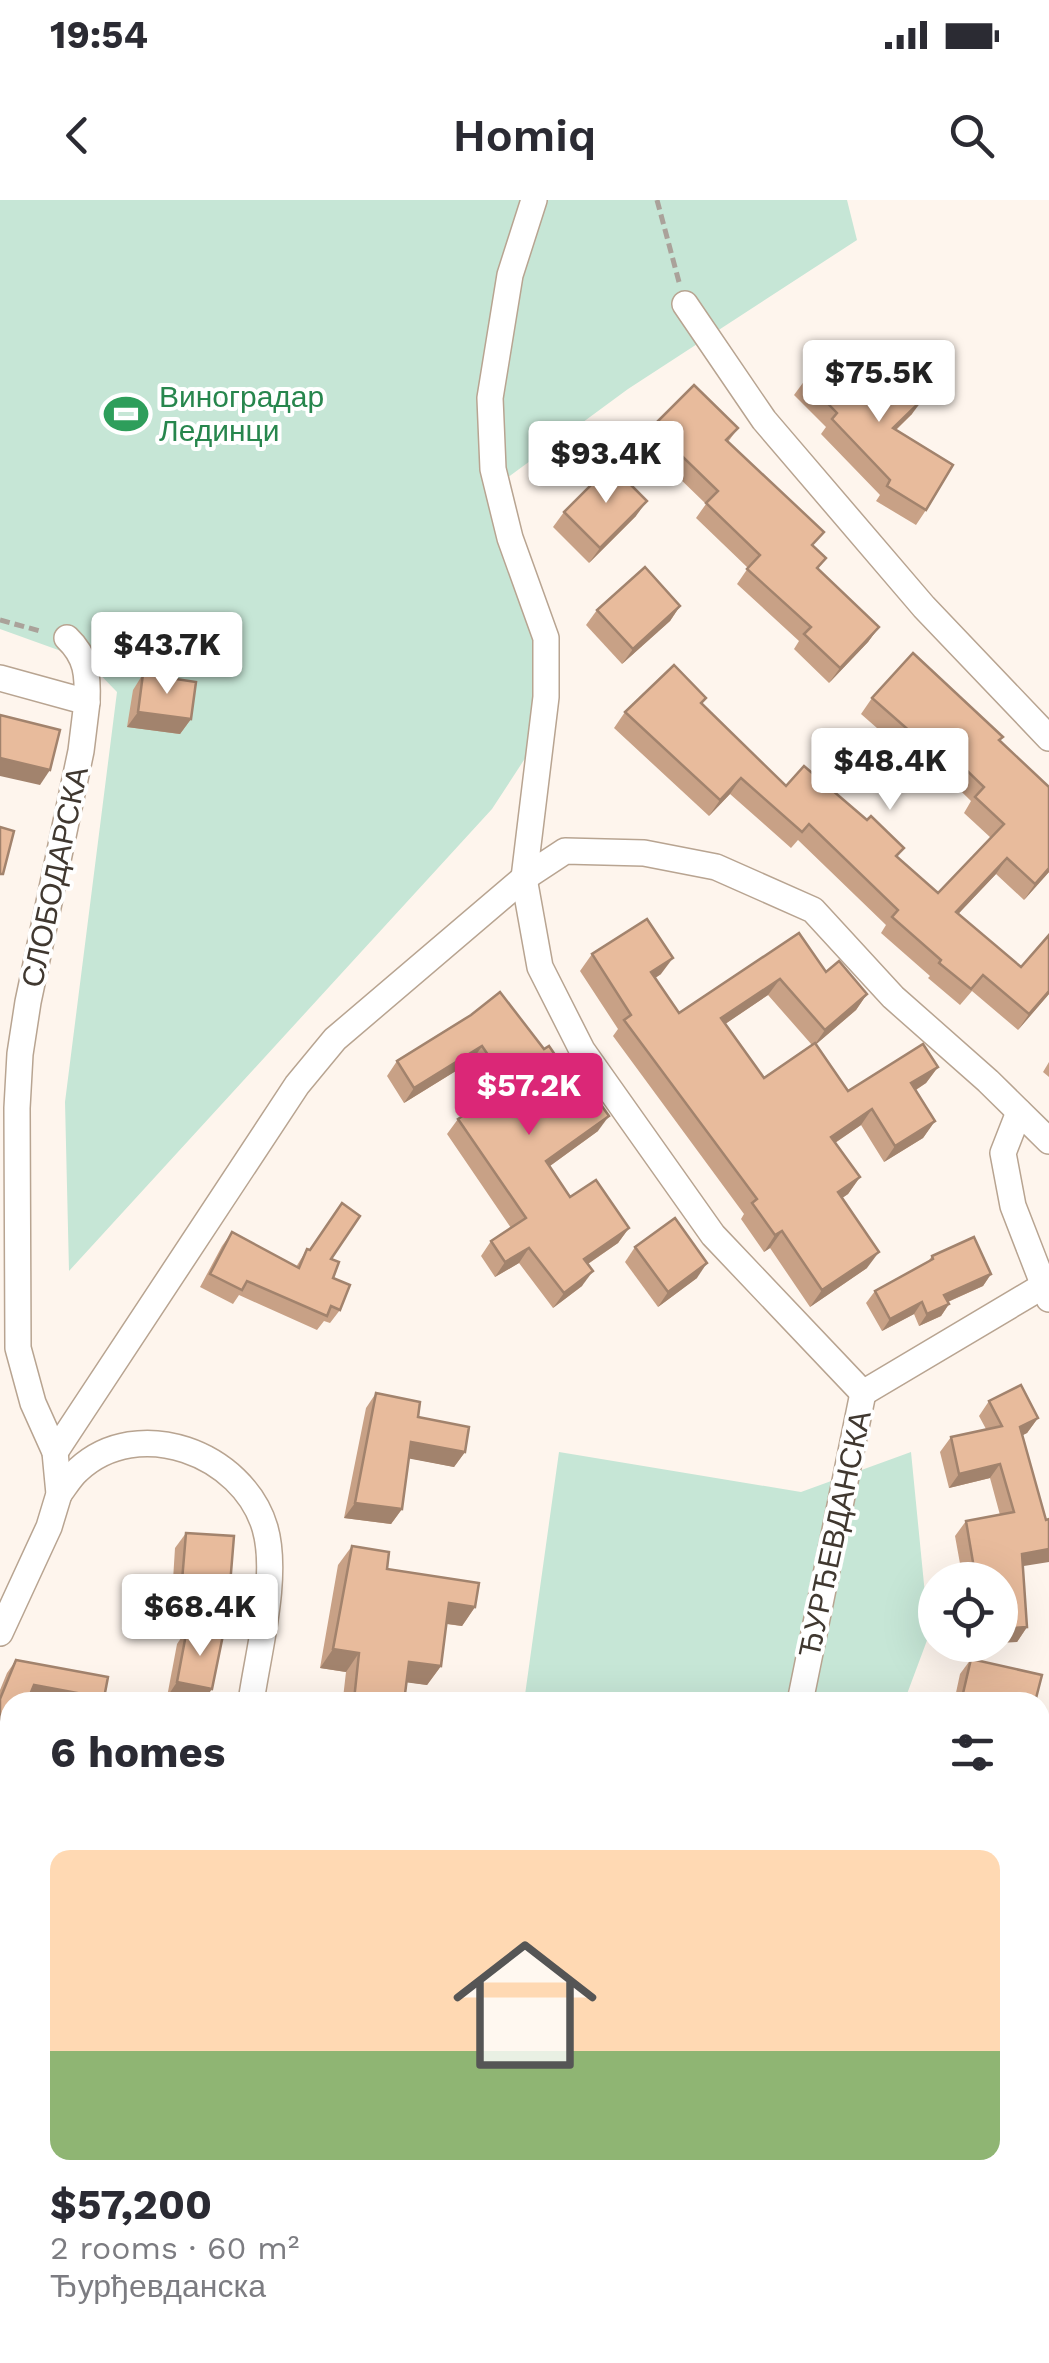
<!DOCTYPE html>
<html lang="en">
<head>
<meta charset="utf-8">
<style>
  :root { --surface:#fff; --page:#f7f7f7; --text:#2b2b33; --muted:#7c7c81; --accent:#db2777 }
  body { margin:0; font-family:"Work Sans",sans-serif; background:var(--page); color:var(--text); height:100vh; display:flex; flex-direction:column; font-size:38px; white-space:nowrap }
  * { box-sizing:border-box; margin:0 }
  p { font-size:32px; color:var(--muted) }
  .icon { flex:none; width:55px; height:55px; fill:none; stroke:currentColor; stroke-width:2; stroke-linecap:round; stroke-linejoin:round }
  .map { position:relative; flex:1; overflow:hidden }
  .side { position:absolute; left:0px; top:1492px; width:1050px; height:672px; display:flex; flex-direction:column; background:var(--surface); border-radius:30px 30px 0 0; box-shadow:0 10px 40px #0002 }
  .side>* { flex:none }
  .controls { position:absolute; left:918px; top:1362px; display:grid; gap:20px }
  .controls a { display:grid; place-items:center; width:100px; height:100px; border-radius:50%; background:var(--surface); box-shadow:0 10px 40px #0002; font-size:50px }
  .price { position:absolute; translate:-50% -85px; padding:0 22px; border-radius:10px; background:#fff; color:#222; font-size:32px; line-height:65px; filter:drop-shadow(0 2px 5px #0008) }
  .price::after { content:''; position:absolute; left:50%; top:60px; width:30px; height:22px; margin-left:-15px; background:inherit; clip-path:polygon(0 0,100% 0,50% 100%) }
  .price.selected { background:var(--accent); color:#fff }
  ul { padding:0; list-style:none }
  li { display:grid; align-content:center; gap:20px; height:530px; padding:0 50px }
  li span { display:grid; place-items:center; height:310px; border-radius:20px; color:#555 }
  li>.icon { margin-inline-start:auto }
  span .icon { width:180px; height:180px; fill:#fffc; stroke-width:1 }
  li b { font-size:42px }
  h2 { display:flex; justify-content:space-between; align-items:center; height:120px; padding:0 50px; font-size:42px }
  .status { display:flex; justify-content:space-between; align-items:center; height:70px; padding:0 50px; background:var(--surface); direction:ltr }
  .status svg { height:28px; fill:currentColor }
  header { display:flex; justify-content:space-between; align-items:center; height:130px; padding:0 50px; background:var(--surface); font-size:45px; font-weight:600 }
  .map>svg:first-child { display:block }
  .green { fill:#c6e6d6 }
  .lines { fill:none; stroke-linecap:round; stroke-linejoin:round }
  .street-casing { stroke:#b8a491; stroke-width:28 }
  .path { stroke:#aaa29a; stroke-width:5; stroke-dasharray:10 5; stroke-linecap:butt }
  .street { stroke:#fff; stroke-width:25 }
  .wall { fill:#c8a186; fill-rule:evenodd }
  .shaded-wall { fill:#a2836d }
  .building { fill:#e8bb9c; stroke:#a2836d; stroke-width:2.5 }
  .labels { text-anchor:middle; stroke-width:8; stroke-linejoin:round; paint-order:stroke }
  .leisure-label { font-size:30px; fill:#27864d; stroke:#fff; text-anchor:start }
  .street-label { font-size:30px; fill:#403830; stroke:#fff }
</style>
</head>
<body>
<div class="status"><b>19:54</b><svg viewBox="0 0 49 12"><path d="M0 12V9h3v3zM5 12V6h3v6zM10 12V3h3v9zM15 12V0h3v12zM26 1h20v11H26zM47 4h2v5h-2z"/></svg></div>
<header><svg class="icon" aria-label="back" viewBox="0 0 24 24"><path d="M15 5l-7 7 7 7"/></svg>Homiq<svg class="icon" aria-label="search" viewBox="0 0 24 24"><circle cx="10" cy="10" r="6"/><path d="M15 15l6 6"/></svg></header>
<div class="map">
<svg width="1049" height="2163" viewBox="0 0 1049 2163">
  <rect width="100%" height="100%" fill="#fef5ed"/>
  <g class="green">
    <path d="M0,0h847l10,40 -229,149 -125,92 49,236 -60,92 -423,462 -4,-169 52,-410 -31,-32 -86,-31z"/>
    <path d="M559,1252l242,40 110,-40 18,183 -25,67h-380z"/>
    <path d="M401,2155h290l-6,8h-289z"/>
  </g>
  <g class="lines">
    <g class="street-casing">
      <g id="street">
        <path d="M534,0l-24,75 -20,123 3,71 17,69 36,100v59l-22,181 41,-27 79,2 72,14 97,43 80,87 95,84 61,60"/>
        <path d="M685,104l79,116 160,187 125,131"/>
        <path d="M67,438c20,19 21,37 20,64"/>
        <path d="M0,478l87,24 -6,49 -53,251 -8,52 -3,54 1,240 15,55 22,49 4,42 -10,33 -49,106"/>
        <path d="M524,678l16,89 42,83 131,185 150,158"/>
        <path d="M1019,912l-16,41 10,53 36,93"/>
        <path d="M863,1193l180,-107"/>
        <path d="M55,1252l242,-367 38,-46 189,-161"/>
        <path d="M59,1294c6,-8 12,-18 19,-24 60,-56 165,-17 187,58 14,49 -7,124 -14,174"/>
        <path d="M800,1502l63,-309"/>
        <path d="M1040,2140l9,-13"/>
        <path d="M68,2163l1,-8"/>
        <path d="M1023,2163l6,-8"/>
      </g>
    </g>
    <g class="path">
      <path d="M657,0l22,82"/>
      <path d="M0,420l40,11"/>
    </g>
    <use href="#street" class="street"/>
  </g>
  <g class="wall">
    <path d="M805,180l107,34 -16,16 30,80 -10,15 -40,-24 4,-6 -59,-61 5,-7 -32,-32z"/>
    <path d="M652,227l86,1 -10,14 85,105 13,11 -8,11 61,58 -11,15 -39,41 -35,-34 5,-8 -62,-57 11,-16 -52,-50 10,-14 -64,-62z"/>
    <path d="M564,312l72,4 -47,47 -36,-36z"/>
    <path d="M680,406l-10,15 -48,43 -36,-39 11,-15z"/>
    <path d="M143,474l48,45 -11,15 -53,-7 6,-37z"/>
    <path d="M706,498l-4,5 84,83 81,34 37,28 -7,9 41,36 53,-55 -27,-25 7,-12 -53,-52 -8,8 -49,-43 11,-16 128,43 49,131 -25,28 -28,-26 -38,40 63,53 28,-32v59l-31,36 -46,-39 -12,14 -32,-27 2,-2 -49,-43 5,-8 -88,-85 -7,8 -61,-54 -21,22 -95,-88 11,-16z"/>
    <path d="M799,733l27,39 41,22 -11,16 -40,34 32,47 90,-24 -12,16 -10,7 19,31 -12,17 -39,24 -23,-37 -26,18 25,34 -12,17 -6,4 25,70 -57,39 -40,-59 -6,4 -23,-33 3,-5 -131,-178 5,-7 -38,-58 12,-17 69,20 -6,4 24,35zM768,795l44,50 -48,33 -39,-54z"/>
    <path d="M471,815l127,116 -48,35 20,31 59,31 -11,15 -30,21 -6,22 -29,22 -34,-45 -24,14 -14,-21 10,-15 20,-13 -64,-94 11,-15 37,-24 -23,-34 -68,42 -17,-27 10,-15z"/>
    <path d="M1049,862v15l-6,-5z"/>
    <path d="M232,1032l64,35 11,-18 24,10 2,19 7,32 -10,13 -6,-2 -7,9 -78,-35 -6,9 -33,-17 22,-41z"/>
    <path d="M635,1047l62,31 -39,29 -33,-45z"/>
    <path d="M932,1056l59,18 -8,12 -35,16 1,2 -8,12 -22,10 -5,-12 -32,17 -16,-28 9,-12 52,-28z"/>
    <path d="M376,1193l42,24 47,35 -11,15 -45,-9 -7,51 -11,15 -47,-6 22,-110z"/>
    <path d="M989,1201l49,17 -11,15 -5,2v131l5,61 -10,15 -17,-62h-37l-8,-44 11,-15 34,-6 -10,-37 -41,10 -9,-36 11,-15 35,-8 -7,-13z"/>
    <path d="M186,1333l44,52 -10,15 -48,-4 3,-48z"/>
    <path d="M352,1346l35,23 88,38 -13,19 -16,-2 -5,42 -14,19 -20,-3 -3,20h-70l4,-4h5l3,-26 -26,-4 18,-103z"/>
    <path d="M187,1429l16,73h-10l-26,-5 10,-53z"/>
    <path d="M971,1459l64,43h-81l6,-28z"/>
    <path d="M16,1460l88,38 -2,4h-57l-17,-3 -18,3v39l-7,11 -3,-1v-61l7,-17z"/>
    <path d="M1049,1557l-9,62v-49z"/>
    <path d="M1040,1830h9v73l-9,-9z"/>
    <path d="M10,1864v291l-10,8v-285z"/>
    <path d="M134,2155h52l-1,8h-52z"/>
    <path d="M907,2155h70l-5,8h-70z"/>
  </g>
  <g class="shaded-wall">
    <path d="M923,199l-11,15 -30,29 11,-15z"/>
    <path d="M647,301l-11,15 -47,47 11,-15z"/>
    <path d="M680,406l-10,15 -48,43 11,-15z"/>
    <path d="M879,427l-11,15 -39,41 11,-15z"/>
    <path d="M138,512l53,7 -11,15 -53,-7z"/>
    <path d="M0,558l50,12 -10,15 -40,-9z"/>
    <path d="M741,578l-11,16 -21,22 11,-16z"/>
    <path d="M1007,658l-11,16 -51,54 11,-16z"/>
    <path d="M1049,668v4l-25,28 11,-16z"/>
    <path d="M673,758l-12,16 -22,15 12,-17z"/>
    <path d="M780,779l-12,16 -59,40 12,-17z"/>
    <path d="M1049,791v3l-31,36 11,-16z"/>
    <path d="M867,794l-11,16 -43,37 12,-17z"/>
    <path d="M482,846l-10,15 -68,42 10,-15z"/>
    <path d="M938,867l-12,16 -26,17 11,-17z"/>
    <path d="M872,909l-11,16 -41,28 11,-16z"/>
    <path d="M609,916l-11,15 -62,45 10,-15z"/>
    <path d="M935,921l-12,17 -39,24 11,-16z"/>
    <path d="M860,977l-12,17 -22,15 12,-17z"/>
    <path d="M629,1028l-11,15 -45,31 11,-15z"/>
    <path d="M782,1031l-12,17 -6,4 11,-17z"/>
    <path d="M529,1048l-10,15 -24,14 10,-15z"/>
    <path d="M879,1052l-12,16 -57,39 12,-17z"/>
    <path d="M707,1063l-10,15 -39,29 10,-15z"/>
    <path d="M593,1071l-11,15 -29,22 11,-15z"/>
    <path d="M991,1074l-8,12 -47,21 8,-12z"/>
    <path d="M922,1102l-8,12 -32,17 8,-12z"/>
    <path d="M949,1104l-8,12 -22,10 8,-12z"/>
    <path d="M1038,1218l-11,15 -17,9 10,-15z"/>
    <path d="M411,1242l54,10 -11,15 -53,-10z"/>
    <path d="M1000,1264l-10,14 -41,10 10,-14z"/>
    <path d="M355,1303l47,6 -11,15 -47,-6z"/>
    <path d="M1049,1349v13l-38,6 11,-14z"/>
    <path d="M182,1381l48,4 -10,15 -48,-4z"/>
    <path d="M449,1403l26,4 -13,19 -27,-4z"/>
    <path d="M1027,1427l-10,15 -17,1v-14z"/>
    <path d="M333,1449l26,4 -13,19 -26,-4z"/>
    <path d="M409,1462l32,4 -14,19 -31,-4z"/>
    <path d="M177,1482l35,7 -9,13h-10l-26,-5z"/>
    <path d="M34,1485l70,13 -2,4h-57l-20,-3z"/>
    <path d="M0,1533l10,4v4l-7,11 -3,-1z"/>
    <path d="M1040,1600l9,3v20l-9,-4z"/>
    <path d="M0,2147l10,2v6h27l-6,8h-31z"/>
  </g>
  <g class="building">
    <path d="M843,142l51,53 13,-12 16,16 -30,29 60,37 -27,45 -39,-24 3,-6 -58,-61 5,-6 -32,-33z"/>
    <path d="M694,185l44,43 -12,12 98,92 -12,13 14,13 -9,10 62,59 -39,41 -36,-34 7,-7 -64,-58 13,-14 -54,-52 12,-12 -66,-64z"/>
    <path d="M611,265l36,36 -47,47 -36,-36z"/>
    <path d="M645,367l35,39 -47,43 -36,-39z"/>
    <path d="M913,453l90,84 -4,3 50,47v81l-14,16 -28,-26 -51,54 65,55 28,-32v56l-20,23 -46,-39 -12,14 -32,-26 2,-3 -49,-43 6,-7 -89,-86 -7,8 -61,-54 -21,22 -95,-88 49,-47 32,33 -5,5 85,83 18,-20 63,54 4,-4 33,32 -8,8 42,37 66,-69 -29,-27 9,-10 -55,-53 -8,7 -49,-43z"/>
    <path d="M143,474l53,8 -5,37 -53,-7z"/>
    <path d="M0,515l60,15 -10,40 -50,-12z"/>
    <path d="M0,627l14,4 -11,43h-3z"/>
    <path d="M647,719l26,39 -22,14 28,41 120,-80 27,39 13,-11 28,33 -42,36 -45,-51 -59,39 43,60 51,-35 33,48 75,-47 15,23 -27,16 24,38 -40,25 -23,-37 -41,28 29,40 -22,15 41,60 -57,38 -40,-59 -7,4 -23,-32 5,-4 -133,-179 7,-5 -39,-61z"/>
    <path d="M500,792l44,57 5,-3 28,41 7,-6 25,35 -63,45 24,36 26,-17 33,48 -45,31 9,12 -29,22 -35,-45 -24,14 -14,-21 35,-23 -68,-99 51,-33 -27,-40 -68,42 -17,-27 74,-46z"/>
    <path d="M342,1003l18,13 -29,43 8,3 -6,16 17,7 -10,25 -9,-4 -4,10 -80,-35 -5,9 -32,-16 22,-42 67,36 8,-19 3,1z"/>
    <path d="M675,1018l32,45 -39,29 -33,-45z"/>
    <path d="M974,1037l17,37 -47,21 5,9 -22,10 -5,-12 -32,17 -15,-28 58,-32 -1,-3z"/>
    <path d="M1021,1185l17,33 -18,9 26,93 3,-1v30l-27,5 5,73 -27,2v-49h-24l-10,-59 48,-9 -14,-48 -41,10 -8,-37 51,-11 -13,-25z"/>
    <path d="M376,1193l44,9 -2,15 51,10 -4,25 -54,-10 -9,67 -47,-6z"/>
    <path d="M186,1333l48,3 -4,49 -48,-4z"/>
    <path d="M352,1346l37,6 -2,17 92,14 -4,24 -26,-4 -8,63 -32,-4 -5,40h-67l1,-4 16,2 5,-47 -26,-4z"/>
    <path d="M187,1429l36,6 -11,54 -35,-7z"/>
    <path d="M971,1459l71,16 -7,27h-74z"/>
    <path d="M16,1460l92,17 -4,21 -70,-13 -7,17h-17v35l-10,-4v-34z"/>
    <path d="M1049,1559v44l-9,-3v-20z"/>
    <path d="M1044,1826l5,4v44l-9,-9v-35z"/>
    <path d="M10,1890v259l-10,-2v-188z"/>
    <path d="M1049,1904v174l-9,12v-174z"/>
    <path d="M145,2155h41l-1,8h-41z"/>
    <path d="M908,2155h69l-5,8h-55l-10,-6z"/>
  </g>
  <defs>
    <g id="stadium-bare" transform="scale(3.45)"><path d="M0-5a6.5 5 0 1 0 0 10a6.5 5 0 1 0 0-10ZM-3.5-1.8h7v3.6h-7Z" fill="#2e9e5b" stroke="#fff" stroke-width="2.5" paint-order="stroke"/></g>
  </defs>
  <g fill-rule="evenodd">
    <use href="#stadium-bare" x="126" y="214"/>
  </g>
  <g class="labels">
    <g class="leisure-label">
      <text x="159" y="207">Виноградар<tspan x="159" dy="34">Лединци</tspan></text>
    </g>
    <g class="street-label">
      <text transform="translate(55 677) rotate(-78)" y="10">СЛОБОДАРСКА</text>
      <text transform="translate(835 1334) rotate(-78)" y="10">ЂУРЂЕВДАНСКА</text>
    </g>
  </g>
</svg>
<div class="controls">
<a><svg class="icon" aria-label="locate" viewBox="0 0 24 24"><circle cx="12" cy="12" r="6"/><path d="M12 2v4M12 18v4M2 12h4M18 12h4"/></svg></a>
</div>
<b class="price" style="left:879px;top:225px">$75.5K</b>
<b class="price" style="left:606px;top:306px">$93.4K</b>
<b class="price" style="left:167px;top:497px">$43.7K</b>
<b class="price" style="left:890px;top:613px">$48.4K</b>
<b class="price selected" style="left:529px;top:938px">$57.2K</b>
<b class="price" style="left:200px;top:1459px">$68.4K</b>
<section class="side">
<h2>6 homes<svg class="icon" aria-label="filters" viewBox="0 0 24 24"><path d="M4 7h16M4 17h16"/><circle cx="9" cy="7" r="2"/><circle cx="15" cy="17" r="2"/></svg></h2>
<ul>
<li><span style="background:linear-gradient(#ffd9b3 65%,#8fb573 0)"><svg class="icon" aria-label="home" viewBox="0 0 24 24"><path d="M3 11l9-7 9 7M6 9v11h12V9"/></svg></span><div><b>$57,200</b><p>2 rooms · 60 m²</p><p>Ђурђевданска</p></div></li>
</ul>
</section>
</div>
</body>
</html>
